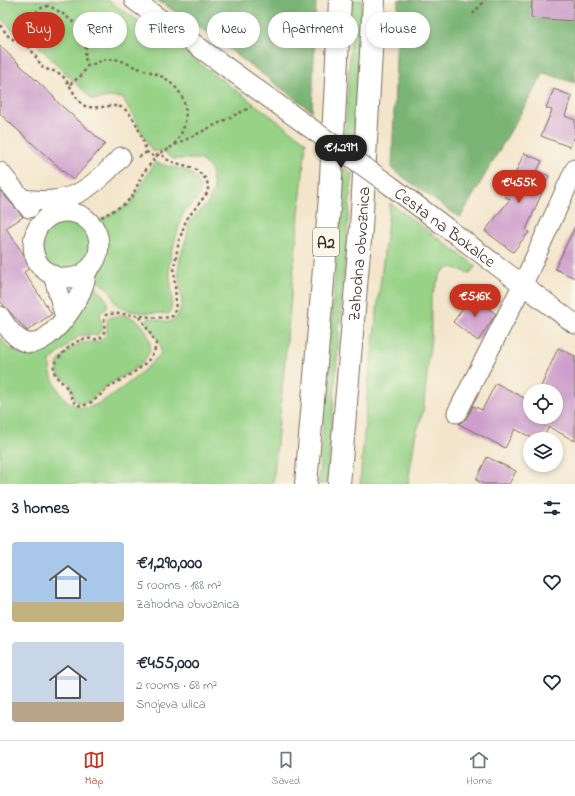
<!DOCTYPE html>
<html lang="en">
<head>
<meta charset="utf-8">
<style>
  :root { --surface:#fff; --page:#f6f6f7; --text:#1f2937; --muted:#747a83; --line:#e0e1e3; --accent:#c8321e }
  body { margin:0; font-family:"Indie Flower",sans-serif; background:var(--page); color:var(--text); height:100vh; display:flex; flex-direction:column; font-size:15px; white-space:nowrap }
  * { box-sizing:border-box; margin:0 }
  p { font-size:13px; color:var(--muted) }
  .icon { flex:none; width:22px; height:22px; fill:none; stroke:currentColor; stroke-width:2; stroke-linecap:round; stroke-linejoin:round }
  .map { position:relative; height:484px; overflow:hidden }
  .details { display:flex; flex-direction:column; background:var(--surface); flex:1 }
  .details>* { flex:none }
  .top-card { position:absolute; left:12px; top:12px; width:551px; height:36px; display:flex; gap:8px }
  .fabs { position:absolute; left:523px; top:384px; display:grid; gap:8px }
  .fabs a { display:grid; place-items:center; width:40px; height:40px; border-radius:50%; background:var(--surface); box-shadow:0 2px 6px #0003; font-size:20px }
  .price { position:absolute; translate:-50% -34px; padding:0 9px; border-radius:14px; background:var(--accent); color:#fff; font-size:13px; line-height:26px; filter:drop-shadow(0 1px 2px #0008) }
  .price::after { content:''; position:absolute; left:50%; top:24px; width:12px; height:9px; margin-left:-6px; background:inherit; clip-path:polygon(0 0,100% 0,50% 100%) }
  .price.active { background:#222; color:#fff }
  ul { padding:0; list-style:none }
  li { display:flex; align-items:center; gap:12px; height:100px; padding:0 12px }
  li span { display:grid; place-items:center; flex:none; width:112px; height:80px; border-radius:4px; color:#555 }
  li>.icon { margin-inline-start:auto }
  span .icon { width:48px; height:48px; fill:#fffc; stroke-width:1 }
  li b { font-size:17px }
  h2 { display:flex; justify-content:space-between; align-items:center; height:48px; padding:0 12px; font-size:17px }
  .chip { padding:0 14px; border-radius:18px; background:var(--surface); box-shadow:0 2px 6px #0003; font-size:14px; line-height:36px }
  .chip.active { background:var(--accent); color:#fff }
  .menu { display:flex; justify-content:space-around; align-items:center; height:56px; border-top:1px solid var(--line); background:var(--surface); font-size:11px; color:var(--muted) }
  .menu a { display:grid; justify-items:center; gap:2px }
  .menu .active { color:var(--accent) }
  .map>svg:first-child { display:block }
  .green { fill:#97d287; stroke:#697e52 }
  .forest { fill:#79b474; stroke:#5a6f49 }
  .building { fill:#cd9ecb }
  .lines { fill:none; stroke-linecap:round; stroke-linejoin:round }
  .minor-casing { stroke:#7b6b5b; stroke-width:21 }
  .highway-casing { stroke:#7b6b5b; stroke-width:24 }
  .path { stroke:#7b6b5b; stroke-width:2.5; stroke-dasharray:3 3; stroke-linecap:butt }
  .minor { stroke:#fff; stroke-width:19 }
  .highway { stroke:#fff; stroke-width:22 }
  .minor-bridge-casing { stroke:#7b6b5b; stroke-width:21; stroke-linecap:butt }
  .minor-bridge { stroke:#fff; stroke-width:19 }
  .labels { text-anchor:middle; stroke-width:3; stroke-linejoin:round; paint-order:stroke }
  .shield { fill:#fbf7ec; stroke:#75685c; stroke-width:1 }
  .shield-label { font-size:16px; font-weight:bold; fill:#3b2a1e }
  .street-label { font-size:17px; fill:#3b2a1e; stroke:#fbf7ec }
</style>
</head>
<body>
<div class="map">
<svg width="575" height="484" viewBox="0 0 575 484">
  <rect width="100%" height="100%" fill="#fbf7ec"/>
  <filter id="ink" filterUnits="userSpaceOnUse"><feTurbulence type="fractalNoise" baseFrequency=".025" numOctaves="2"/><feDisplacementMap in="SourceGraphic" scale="8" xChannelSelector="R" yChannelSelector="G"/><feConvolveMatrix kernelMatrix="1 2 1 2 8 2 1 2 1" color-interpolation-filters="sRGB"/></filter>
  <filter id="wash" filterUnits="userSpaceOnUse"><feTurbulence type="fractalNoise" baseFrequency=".012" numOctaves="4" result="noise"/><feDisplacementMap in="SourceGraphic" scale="16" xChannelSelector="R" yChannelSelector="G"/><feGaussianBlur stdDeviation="0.9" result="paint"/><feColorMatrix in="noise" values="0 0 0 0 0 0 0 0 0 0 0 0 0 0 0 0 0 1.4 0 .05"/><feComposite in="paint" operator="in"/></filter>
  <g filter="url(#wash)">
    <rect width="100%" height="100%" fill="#f3e5cb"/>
    <g class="green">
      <path d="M0,0h107l69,46 130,96 -33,342h-273v-147l8,11 15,7 19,-7 48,-64 5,1 12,16v7l-7,5c0,8 8,17 -4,22h-16l-30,26c-1,13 4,22 11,33 7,10 21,17 32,12 20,-8 53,-36 68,-53l-1,-10 -13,-20v-3l3,-2 18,4 5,-2 5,-5 4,-11 -4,-33 2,-13 7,-22 2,-14 18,-18 7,-14 -3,-21 -11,-10h-27l-11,-8h-10l-29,-53 -14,-1 -16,3 -60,-59 -21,-11 -12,-12z"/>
      <path d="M353,0h9l-9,142 -8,-5z"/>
      <path d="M155,162c20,9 42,2 46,31 -5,8 -15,15 -18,21 -2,4 -14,47 -14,51 0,17 7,33 0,49 -14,-2 -41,1 -52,-9 -4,-4 -4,-12 -8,-16 -5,-5 -10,-6 -15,-11l6,-13 7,-24 -10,-19 33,-18z"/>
      <path d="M344,168l8,5 -25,311h-9z"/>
      <path d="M390,203l86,63 -6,7 -19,-6 -10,6 -10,25v38l-8,76 -8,25 -7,47h-48l8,-99z"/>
      <circle cx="67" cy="245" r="26"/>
      <path d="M122,315c11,2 19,6 24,16 17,31 -21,41 -41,56 -7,4 -17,21 -28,15 -5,-3 -3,-14 -8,-19 -2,-3 -6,-5 -10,-7l-2,-12c13,-18 21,-22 42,-22l8,-8v-16z"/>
    </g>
    <g class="forest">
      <path d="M157,0h159l-4,111 -109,-81z"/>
      <path d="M398,0h177v83l-31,-10 -84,145 -68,-49z"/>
    </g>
    <g id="blocks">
      <g class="building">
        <path d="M532,0h42l-1,21 -42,-3z"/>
        <path d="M0,46l56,53 -1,1 50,44 -32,36 -73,-66z"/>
        <path d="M554,89l18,7 -7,20 10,4v16l-5,11 -29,-11 11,-26 -6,-2z"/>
        <path d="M524,153l18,8 -5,10 12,5 -23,54 3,2 -16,20 -28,-21 25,-32 -5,-2z"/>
        <path d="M0,190l23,27 -17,11 26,39 -8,5 28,42 -25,17 -27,-30z"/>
        <path d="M575,226v52l-20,-9z"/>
        <path d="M472,296l24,18 -18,27 -25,-19z"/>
        <path d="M558,348l17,8v85l-26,-14 -7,12h-8l-19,-10 -10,19 -46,-24 8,-6 6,-12 9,4 14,-27 34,18v16h26v-26h-17z"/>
        <path d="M487,457l29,14 -7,13h-25l-8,-4z"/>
      </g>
    </g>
  </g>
  <g filter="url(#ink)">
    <use href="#blocks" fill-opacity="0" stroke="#7b6b5b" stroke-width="1"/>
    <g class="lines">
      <g class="minor-casing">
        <g id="minor">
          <path d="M134,0l175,127"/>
          <path d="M0,172l29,36"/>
          <path id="s1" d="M391,186l184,138"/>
          <path d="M22,199c47,7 68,-8 99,-42"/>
          <circle cx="66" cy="245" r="33"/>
          <path d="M53,275l12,42"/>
          <path d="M0,316c7,11 15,24 28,27 23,4 60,-51 58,-72"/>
          <path d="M457,413l66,-129 52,-115"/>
        </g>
      </g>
      <g class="highway-casing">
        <g id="highway">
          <path d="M306,484l24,-287 10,-197"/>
          <path id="s2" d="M339,484l22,-256 13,-228"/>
        </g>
      </g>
      <g class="path">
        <path d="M473,14l12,-14"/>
        <path d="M0,25l9,12 21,11 13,20c6,3 12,2 17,6 11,8 14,26 25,32 8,3 20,0 28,0 20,-2 28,31 34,46l6,4 8,-2 8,7 25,7 12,11 2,6v7l-22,28 -7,21 -5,26 2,36 -2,12c-9,8 -52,-5 -68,0 -5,8 3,17 -7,24 -4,1 -9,-1 -13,0 -13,1 -26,16 -32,26 -2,13 7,14 13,23 4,6 4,12 10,17 13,3 22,-10 31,-17 16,-11 47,-23 48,-45l-16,-26"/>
        <path d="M30,48c4,-16 -3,-39 18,-42 14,5 36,22 38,37 0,8 -3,16 2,22 8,0 15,-7 24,-6 9,0 17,6 26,9 12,4 23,6 33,15 22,18 18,50 -3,67"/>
        <path d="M70,84l12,-9 6,-10"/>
        <path d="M175,145l76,-38"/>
        <path d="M139,157l8,-5"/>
        <path d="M91,223l32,-18 9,-8 10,-22 16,-21 11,-5"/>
      </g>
      <use href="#minor" class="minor"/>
      <use href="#highway" class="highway"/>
      <g class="minor-bridge-casing">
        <path id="minor-bridge" d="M309,127l82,59"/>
      </g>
      <use href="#minor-bridge" class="minor-bridge"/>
    </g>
  </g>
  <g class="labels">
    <rect class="shield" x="313" y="228" width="26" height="28" rx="3"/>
    <g class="shield-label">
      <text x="326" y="248">A2</text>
    </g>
    <g class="street-label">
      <text dy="6" stroke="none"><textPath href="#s1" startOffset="68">Cesta na Bokalce</textPath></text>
      <text dy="6" stroke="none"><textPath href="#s2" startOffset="231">Zahodna obvoznica</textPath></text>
    </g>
  </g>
</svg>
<div class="fabs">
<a><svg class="icon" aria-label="locate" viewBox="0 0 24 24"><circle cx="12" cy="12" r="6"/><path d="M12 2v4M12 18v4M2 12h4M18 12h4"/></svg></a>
<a><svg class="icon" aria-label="layers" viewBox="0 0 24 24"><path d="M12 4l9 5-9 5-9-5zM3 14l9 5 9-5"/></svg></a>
</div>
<b class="price active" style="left:341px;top:169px">€1.29M</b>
<b class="price" style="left:519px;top:204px">€455K</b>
<b class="price" style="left:475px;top:318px">€516K</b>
<div class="top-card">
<a class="chip active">Buy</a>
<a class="chip">Rent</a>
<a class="chip">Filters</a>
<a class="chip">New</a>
<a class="chip">Apartment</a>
<a class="chip">House</a>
</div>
</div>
<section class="details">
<h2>3 homes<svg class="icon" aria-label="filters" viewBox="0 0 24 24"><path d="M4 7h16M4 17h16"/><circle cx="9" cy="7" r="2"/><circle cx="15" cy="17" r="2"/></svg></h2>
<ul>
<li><span style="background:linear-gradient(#a9c7e8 75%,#c2b280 0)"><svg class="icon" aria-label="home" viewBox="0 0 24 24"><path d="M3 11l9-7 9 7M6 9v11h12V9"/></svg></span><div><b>€1,290,000</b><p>5 rooms · 188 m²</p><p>Zahodna obvoznica</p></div><svg class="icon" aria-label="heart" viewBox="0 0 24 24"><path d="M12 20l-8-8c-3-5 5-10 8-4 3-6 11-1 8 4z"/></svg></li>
<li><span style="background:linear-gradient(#c9d6e8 75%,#b9a48a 0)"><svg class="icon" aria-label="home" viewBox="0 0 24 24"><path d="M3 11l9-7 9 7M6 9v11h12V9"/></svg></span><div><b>€455,000</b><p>2 rooms · 68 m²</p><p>Snojeva ulica</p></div><svg class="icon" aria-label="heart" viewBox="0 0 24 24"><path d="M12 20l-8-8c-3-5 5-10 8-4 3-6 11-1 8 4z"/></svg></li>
</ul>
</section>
<nav class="menu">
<a class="active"><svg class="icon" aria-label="map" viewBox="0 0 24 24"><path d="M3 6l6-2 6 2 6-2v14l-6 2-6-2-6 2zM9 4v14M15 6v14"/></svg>Map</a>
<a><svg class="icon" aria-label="saved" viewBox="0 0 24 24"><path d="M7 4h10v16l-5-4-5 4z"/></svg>Saved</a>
<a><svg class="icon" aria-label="home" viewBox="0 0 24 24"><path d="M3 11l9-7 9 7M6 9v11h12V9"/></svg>Home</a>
</nav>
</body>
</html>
